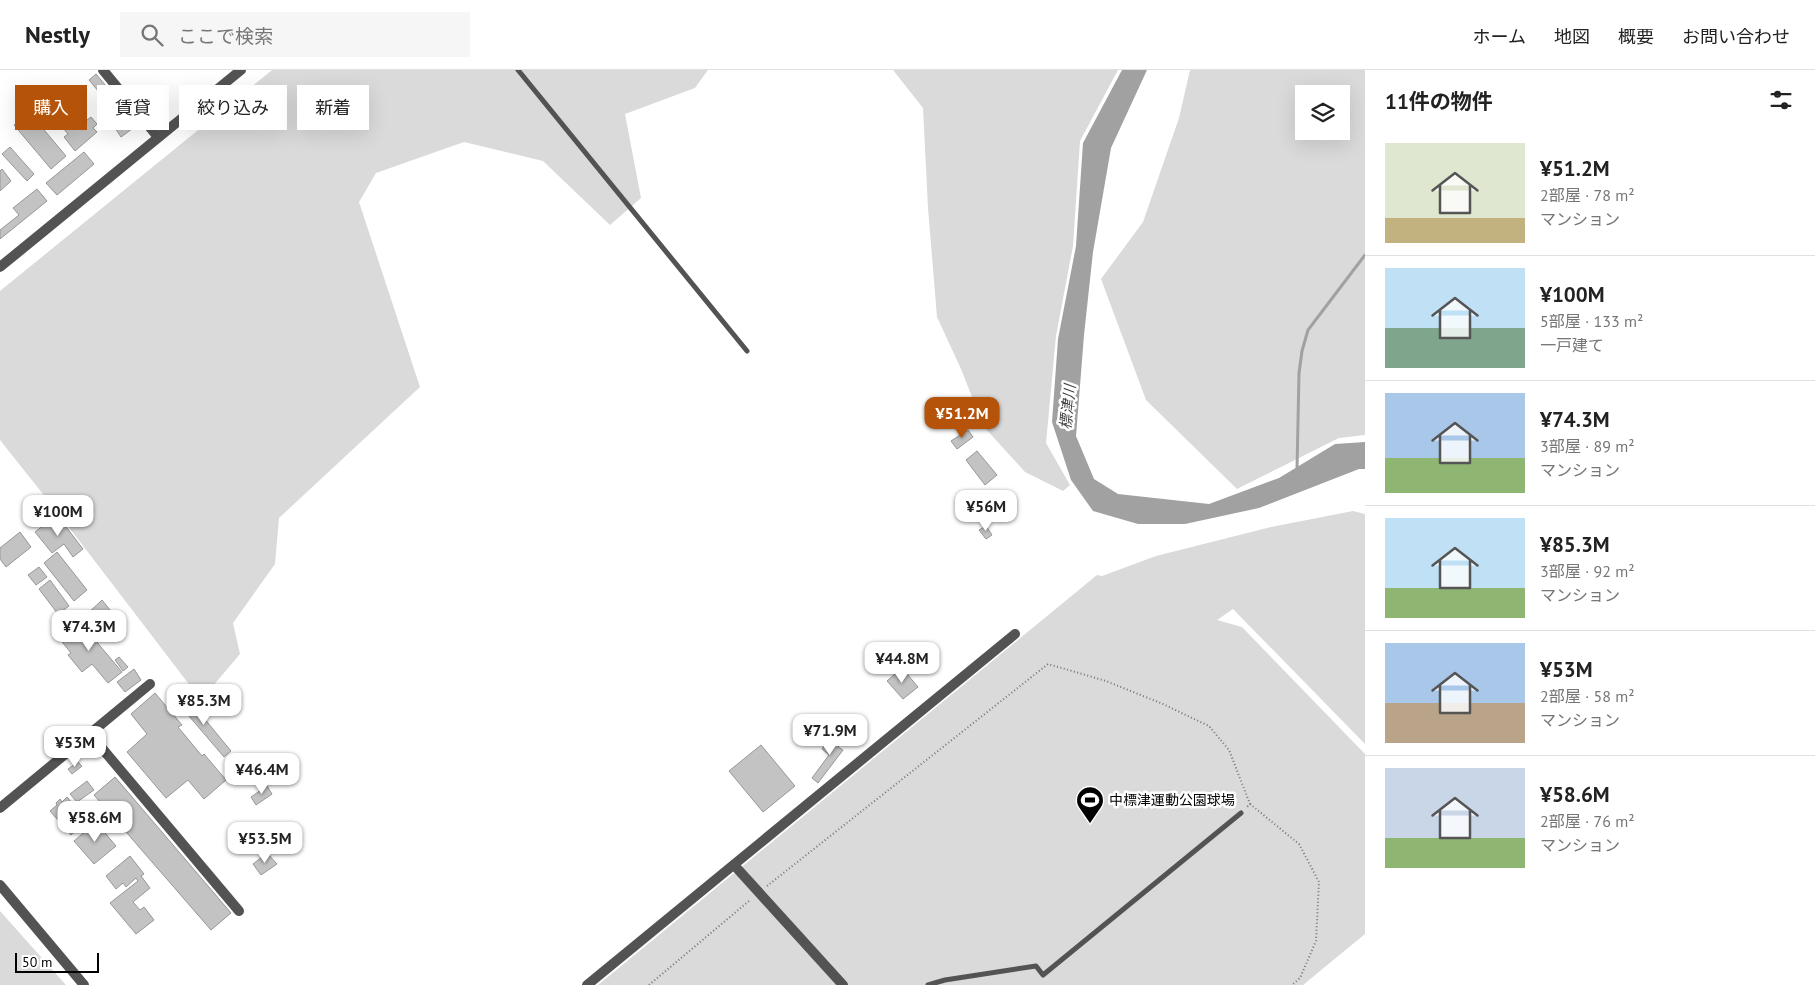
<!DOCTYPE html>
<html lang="ja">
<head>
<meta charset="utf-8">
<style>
  :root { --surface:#fff; --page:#f6f6f6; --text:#222; --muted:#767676; --line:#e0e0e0; --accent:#b45309 }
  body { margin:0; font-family:"PT Sans","Noto Sans JP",sans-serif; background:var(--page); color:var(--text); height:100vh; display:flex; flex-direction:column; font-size:19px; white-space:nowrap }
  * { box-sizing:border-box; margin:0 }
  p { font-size:16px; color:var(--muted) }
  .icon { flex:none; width:28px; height:28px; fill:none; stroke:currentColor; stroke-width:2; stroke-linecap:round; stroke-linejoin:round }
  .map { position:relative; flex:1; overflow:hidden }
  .sheet { display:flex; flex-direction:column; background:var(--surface); width:450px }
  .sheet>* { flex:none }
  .top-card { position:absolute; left:15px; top:15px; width:475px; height:45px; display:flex; gap:10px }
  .tools { position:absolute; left:1295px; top:15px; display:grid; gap:10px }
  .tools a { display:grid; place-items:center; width:55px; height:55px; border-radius:0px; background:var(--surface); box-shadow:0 5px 20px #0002; font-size:25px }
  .scale { position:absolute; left:15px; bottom:12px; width:84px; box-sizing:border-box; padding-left:5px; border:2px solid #000; border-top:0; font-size:14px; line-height:18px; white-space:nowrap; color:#000; -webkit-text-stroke:4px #fff; paint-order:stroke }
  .price { position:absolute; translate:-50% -42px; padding:0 11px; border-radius:10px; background:#fff; color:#222; font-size:16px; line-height:32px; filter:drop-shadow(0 1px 2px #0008) }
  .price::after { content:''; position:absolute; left:50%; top:30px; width:15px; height:11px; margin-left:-8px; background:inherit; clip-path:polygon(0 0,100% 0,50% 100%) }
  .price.selected { background:var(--accent); color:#fff }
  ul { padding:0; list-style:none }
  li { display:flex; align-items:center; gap:15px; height:125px; padding:0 20px }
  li+li { border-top:1px solid var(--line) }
  li span { display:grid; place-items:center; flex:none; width:140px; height:100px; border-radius:0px; color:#555 }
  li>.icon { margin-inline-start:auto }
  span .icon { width:60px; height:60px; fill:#fffc; stroke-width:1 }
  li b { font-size:21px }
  h2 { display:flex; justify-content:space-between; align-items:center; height:60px; padding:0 20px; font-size:21px }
  .pill { padding:0 18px; border-radius:0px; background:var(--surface); box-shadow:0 5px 20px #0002; font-size:18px; line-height:45px }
  .pill.selected { background:var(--accent); color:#fff }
  header { display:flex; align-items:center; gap:30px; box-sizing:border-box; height:70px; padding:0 25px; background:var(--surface); border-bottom:1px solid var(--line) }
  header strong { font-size:24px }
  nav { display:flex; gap:28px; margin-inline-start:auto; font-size:18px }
  .search { width:350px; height:45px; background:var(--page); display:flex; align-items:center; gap:12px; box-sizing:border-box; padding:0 18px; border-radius:0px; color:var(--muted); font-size:19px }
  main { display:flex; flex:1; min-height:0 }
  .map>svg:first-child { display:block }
  .green { fill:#dadada; fill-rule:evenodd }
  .water { fill:#a1a1a1 }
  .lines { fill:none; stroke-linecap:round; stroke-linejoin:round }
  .stream { stroke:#a1a1a1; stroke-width:3 }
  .building { fill:#c3c3c3; stroke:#979797 }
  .path { stroke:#757575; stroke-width:2; stroke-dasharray:1 2.5; stroke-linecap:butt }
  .service { stroke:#535353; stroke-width:5 }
  .minor { stroke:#535353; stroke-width:10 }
  .tertiary { stroke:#535353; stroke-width:10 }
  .labels { text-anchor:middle; stroke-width:5; stroke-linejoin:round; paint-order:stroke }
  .poi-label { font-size:14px; fill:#000; stroke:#fff; text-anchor:start }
  .water-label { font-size:15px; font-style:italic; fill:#424242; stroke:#fff }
</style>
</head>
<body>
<header>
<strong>Nestly</strong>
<div class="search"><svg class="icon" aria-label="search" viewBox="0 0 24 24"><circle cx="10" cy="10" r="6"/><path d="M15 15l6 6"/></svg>ここで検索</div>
<nav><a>ホーム</a><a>地図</a><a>概要</a><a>お問い合わせ</a></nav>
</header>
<main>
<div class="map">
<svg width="1365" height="915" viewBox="0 0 1365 915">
  <rect width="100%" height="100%" fill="#fff"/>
  <g class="green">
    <path d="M272,0h436l-13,18 -70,26 16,84 -31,27 -67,-64 -79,-19 -88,31 -17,29 61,185 -141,131 -4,46 -42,59 7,31 -39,46 -143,-187 -58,-73v-149z"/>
    <path d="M893,0h225l-38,71 -7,105 -17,90 -10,107 24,42 -7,6 -38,-19 -41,-45 -23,-58 -24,-52 -9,-109 -5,-100z"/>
    <path d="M1190,0h175v365l-26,3 -102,51 -91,-89 -45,-121 42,-57 36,-104zM1304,24h37v37h-37z"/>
    <path d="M1353,441l12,3v230l-132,-135 -16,11 25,7 123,127v180l-62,51h-705l499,-410 5,1 54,-20 115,-29z"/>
    <path d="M0,841l66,74h-66z"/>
  </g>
  <path class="water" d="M1122,0h25l-36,78 -18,104 -9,83 -8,101 18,43 24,15 91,10 70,-26 56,-34 30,-2v27h-6l-100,39 -74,16h-47l-45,-13 -22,-31 -19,-58 6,-83 18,-93 7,-103z"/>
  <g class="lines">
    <path class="stream" d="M1297,399l2,-96 3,-22 6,-21 57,-75"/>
  </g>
  <g class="building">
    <path d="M96,4l10,12 -7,6 -10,-12z"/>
    <path d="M58,15l29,35 4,-3 6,7 -4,4 4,4 -22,19 -11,-14 4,-3 -28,-33z"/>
    <path d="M124,40l12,16 -15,11 -6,-9 5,-3 -5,-7z"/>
    <path d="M29,42l37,44 -15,13 -37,-44z"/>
    <path d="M10,77l24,27 -7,7 -25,-27z"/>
    <path d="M84,82l10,12 -37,31 -11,-12z"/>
    <path d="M2,99l9,12 -11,10v-20z"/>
    <path d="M37,119l10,12 -47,38v-9l19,-15 -6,-7z"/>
    <path d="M968,360l5,7 -16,12 -6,-8z"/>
    <path d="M977,381l20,24 -12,10 -19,-25z"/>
    <path d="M57,445l26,34 -10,8 -9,-13 -12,9 -17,-21z"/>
    <path d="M986,456l6,9 -6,4 -7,-9z"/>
    <path d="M20,462l11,15 -25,20 -6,-8v-11z"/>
    <path d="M57,482l30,38 -13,11 -30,-38z"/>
    <path d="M39,497l8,10 -11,8 -8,-10z"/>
    <path d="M50,510l19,26 -11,8 -19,-25z"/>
    <path d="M102,530l12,15 -16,14 -12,-14z"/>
    <path d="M79,551l43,51 -14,11 -16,-19 -10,8 -14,-17 3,-2 -12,-15z"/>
    <path d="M119,587l9,10 -5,4 -8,-11z"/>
    <path d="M902,598l16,19 -15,12 -16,-18z"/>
    <path d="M134,599l7,11 -16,12 -8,-10z"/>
    <path d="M155,623l27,32 -4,2 24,29 2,-2 22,26 -22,19 -16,-19 -22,18 -39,-46 20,-18 -16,-20z"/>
    <path d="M185,625l46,56 -7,6 -47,-55z"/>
    <path d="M835,662l9,7 -6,8 5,3 -25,33 -6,-5 17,-23 -7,-6z"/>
    <path d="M761,675l34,41 -32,26 -34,-41z"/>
    <path d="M78,692l4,4 -10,8 -4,-5z"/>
    <path d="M115,707l116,136 -20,17 -117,-135z"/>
    <path d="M87,711l7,9 -17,12 -7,-8z"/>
    <path d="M267,716l5,8 -16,11 -5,-8z"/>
    <path d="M67,727l14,17 -6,5 6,7 -10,9 -21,-24 7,-6 -1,-2 4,-4 2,3z"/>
    <path d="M96,752l20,24 -22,18 -20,-23z"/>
    <path d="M267,783l10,11 -16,11 -8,-11z"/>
    <path d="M130,786l14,18 -3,2 9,12 -17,14 7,8 4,-3 10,13 -18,14 -26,-31 28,-22 -2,-3 -10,9 -3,-4 -7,6 -10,-13z"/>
  </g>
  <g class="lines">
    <g class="path">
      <path d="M1250,734l49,40 20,38 -3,59 -16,37 -8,7"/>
      <path d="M767,816l281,-222 58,17 57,23 46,22 20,24 21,54 -4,4"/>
      <path d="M649,915l101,-85"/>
    </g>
    <g class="service">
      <path d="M518,0l229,281"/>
      <path d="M928,915l17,-5 91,-14 7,9 198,-162"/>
    </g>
    <g class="minor">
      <path d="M103,0l55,67"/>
      <path d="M90,664l149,177"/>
      <path d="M0,738l150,-124"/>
      <path d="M734,795l109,120"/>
      <path d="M0,815l84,100"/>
      <path d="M587,915l428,-351"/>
    </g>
    <path class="tertiary" d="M0,197l241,-197"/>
  </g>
  <defs>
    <g id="stadium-pin" transform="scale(1.4375)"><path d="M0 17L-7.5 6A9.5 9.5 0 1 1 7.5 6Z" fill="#000" stroke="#fff"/><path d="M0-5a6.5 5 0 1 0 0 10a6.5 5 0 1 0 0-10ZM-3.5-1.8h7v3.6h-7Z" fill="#fff"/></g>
  </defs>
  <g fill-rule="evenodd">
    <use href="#stadium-pin" x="1090" y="730"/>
  </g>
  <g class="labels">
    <g class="poi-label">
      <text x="1109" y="735">中標津運動公園球場</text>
    </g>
    <g class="water-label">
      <text transform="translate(1068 337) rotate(-84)" y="5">標津川</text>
    </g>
  </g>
</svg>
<div class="tools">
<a><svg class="icon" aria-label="layers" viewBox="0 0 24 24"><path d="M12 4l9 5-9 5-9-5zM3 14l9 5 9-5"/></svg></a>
</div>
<div class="scale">50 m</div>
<b class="price selected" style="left:962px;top:369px">¥51.2M</b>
<b class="price" style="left:986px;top:462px">¥56M</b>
<b class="price" style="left:58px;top:467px">¥100M</b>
<b class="price" style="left:89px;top:582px">¥74.3M</b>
<b class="price" style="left:902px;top:614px">¥44.8M</b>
<b class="price" style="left:204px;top:656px">¥85.3M</b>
<b class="price" style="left:830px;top:686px">¥71.9M</b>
<b class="price" style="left:75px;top:698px">¥53M</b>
<b class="price" style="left:262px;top:725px">¥46.4M</b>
<b class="price" style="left:95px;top:773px">¥58.6M</b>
<b class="price" style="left:265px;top:794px">¥53.5M</b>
<div class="top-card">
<a class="pill selected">購入</a>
<a class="pill">賃貸</a>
<a class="pill">絞り込み</a>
<a class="pill">新着</a>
</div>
</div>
<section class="sheet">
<h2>11件の物件<svg class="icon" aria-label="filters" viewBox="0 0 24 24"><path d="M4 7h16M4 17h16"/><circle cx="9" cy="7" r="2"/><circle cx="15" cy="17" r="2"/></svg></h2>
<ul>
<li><span style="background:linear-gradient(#dfe7d0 75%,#c2b280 0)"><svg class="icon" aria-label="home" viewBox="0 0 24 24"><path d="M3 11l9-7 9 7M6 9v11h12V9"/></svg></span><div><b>¥51.2M</b><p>2部屋 · 78 m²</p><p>マンション</p></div></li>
<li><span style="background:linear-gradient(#bfe0f5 60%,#7fa58c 0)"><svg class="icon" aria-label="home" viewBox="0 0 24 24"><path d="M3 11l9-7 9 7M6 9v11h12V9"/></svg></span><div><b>¥100M</b><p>5部屋 · 133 m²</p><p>一戸建て</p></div></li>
<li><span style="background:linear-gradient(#a9c7e8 65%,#8fb573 0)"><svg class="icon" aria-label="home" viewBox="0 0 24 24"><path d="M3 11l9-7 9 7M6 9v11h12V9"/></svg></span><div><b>¥74.3M</b><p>3部屋 · 89 m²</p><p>マンション</p></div></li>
<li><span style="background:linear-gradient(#bfe0f5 70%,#8fb573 0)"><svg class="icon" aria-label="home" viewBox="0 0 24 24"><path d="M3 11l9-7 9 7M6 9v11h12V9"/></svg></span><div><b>¥85.3M</b><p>3部屋 · 92 m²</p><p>マンション</p></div></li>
<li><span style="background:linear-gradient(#a9c7e8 60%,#b9a48a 0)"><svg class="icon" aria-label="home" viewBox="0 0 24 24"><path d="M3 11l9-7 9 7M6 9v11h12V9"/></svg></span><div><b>¥53M</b><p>2部屋 · 58 m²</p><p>マンション</p></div></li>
<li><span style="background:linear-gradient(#c9d6e8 70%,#8fb573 0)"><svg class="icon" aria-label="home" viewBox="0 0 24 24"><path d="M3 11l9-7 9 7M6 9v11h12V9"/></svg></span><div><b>¥58.6M</b><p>2部屋 · 76 m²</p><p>マンション</p></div></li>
</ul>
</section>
</main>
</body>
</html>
